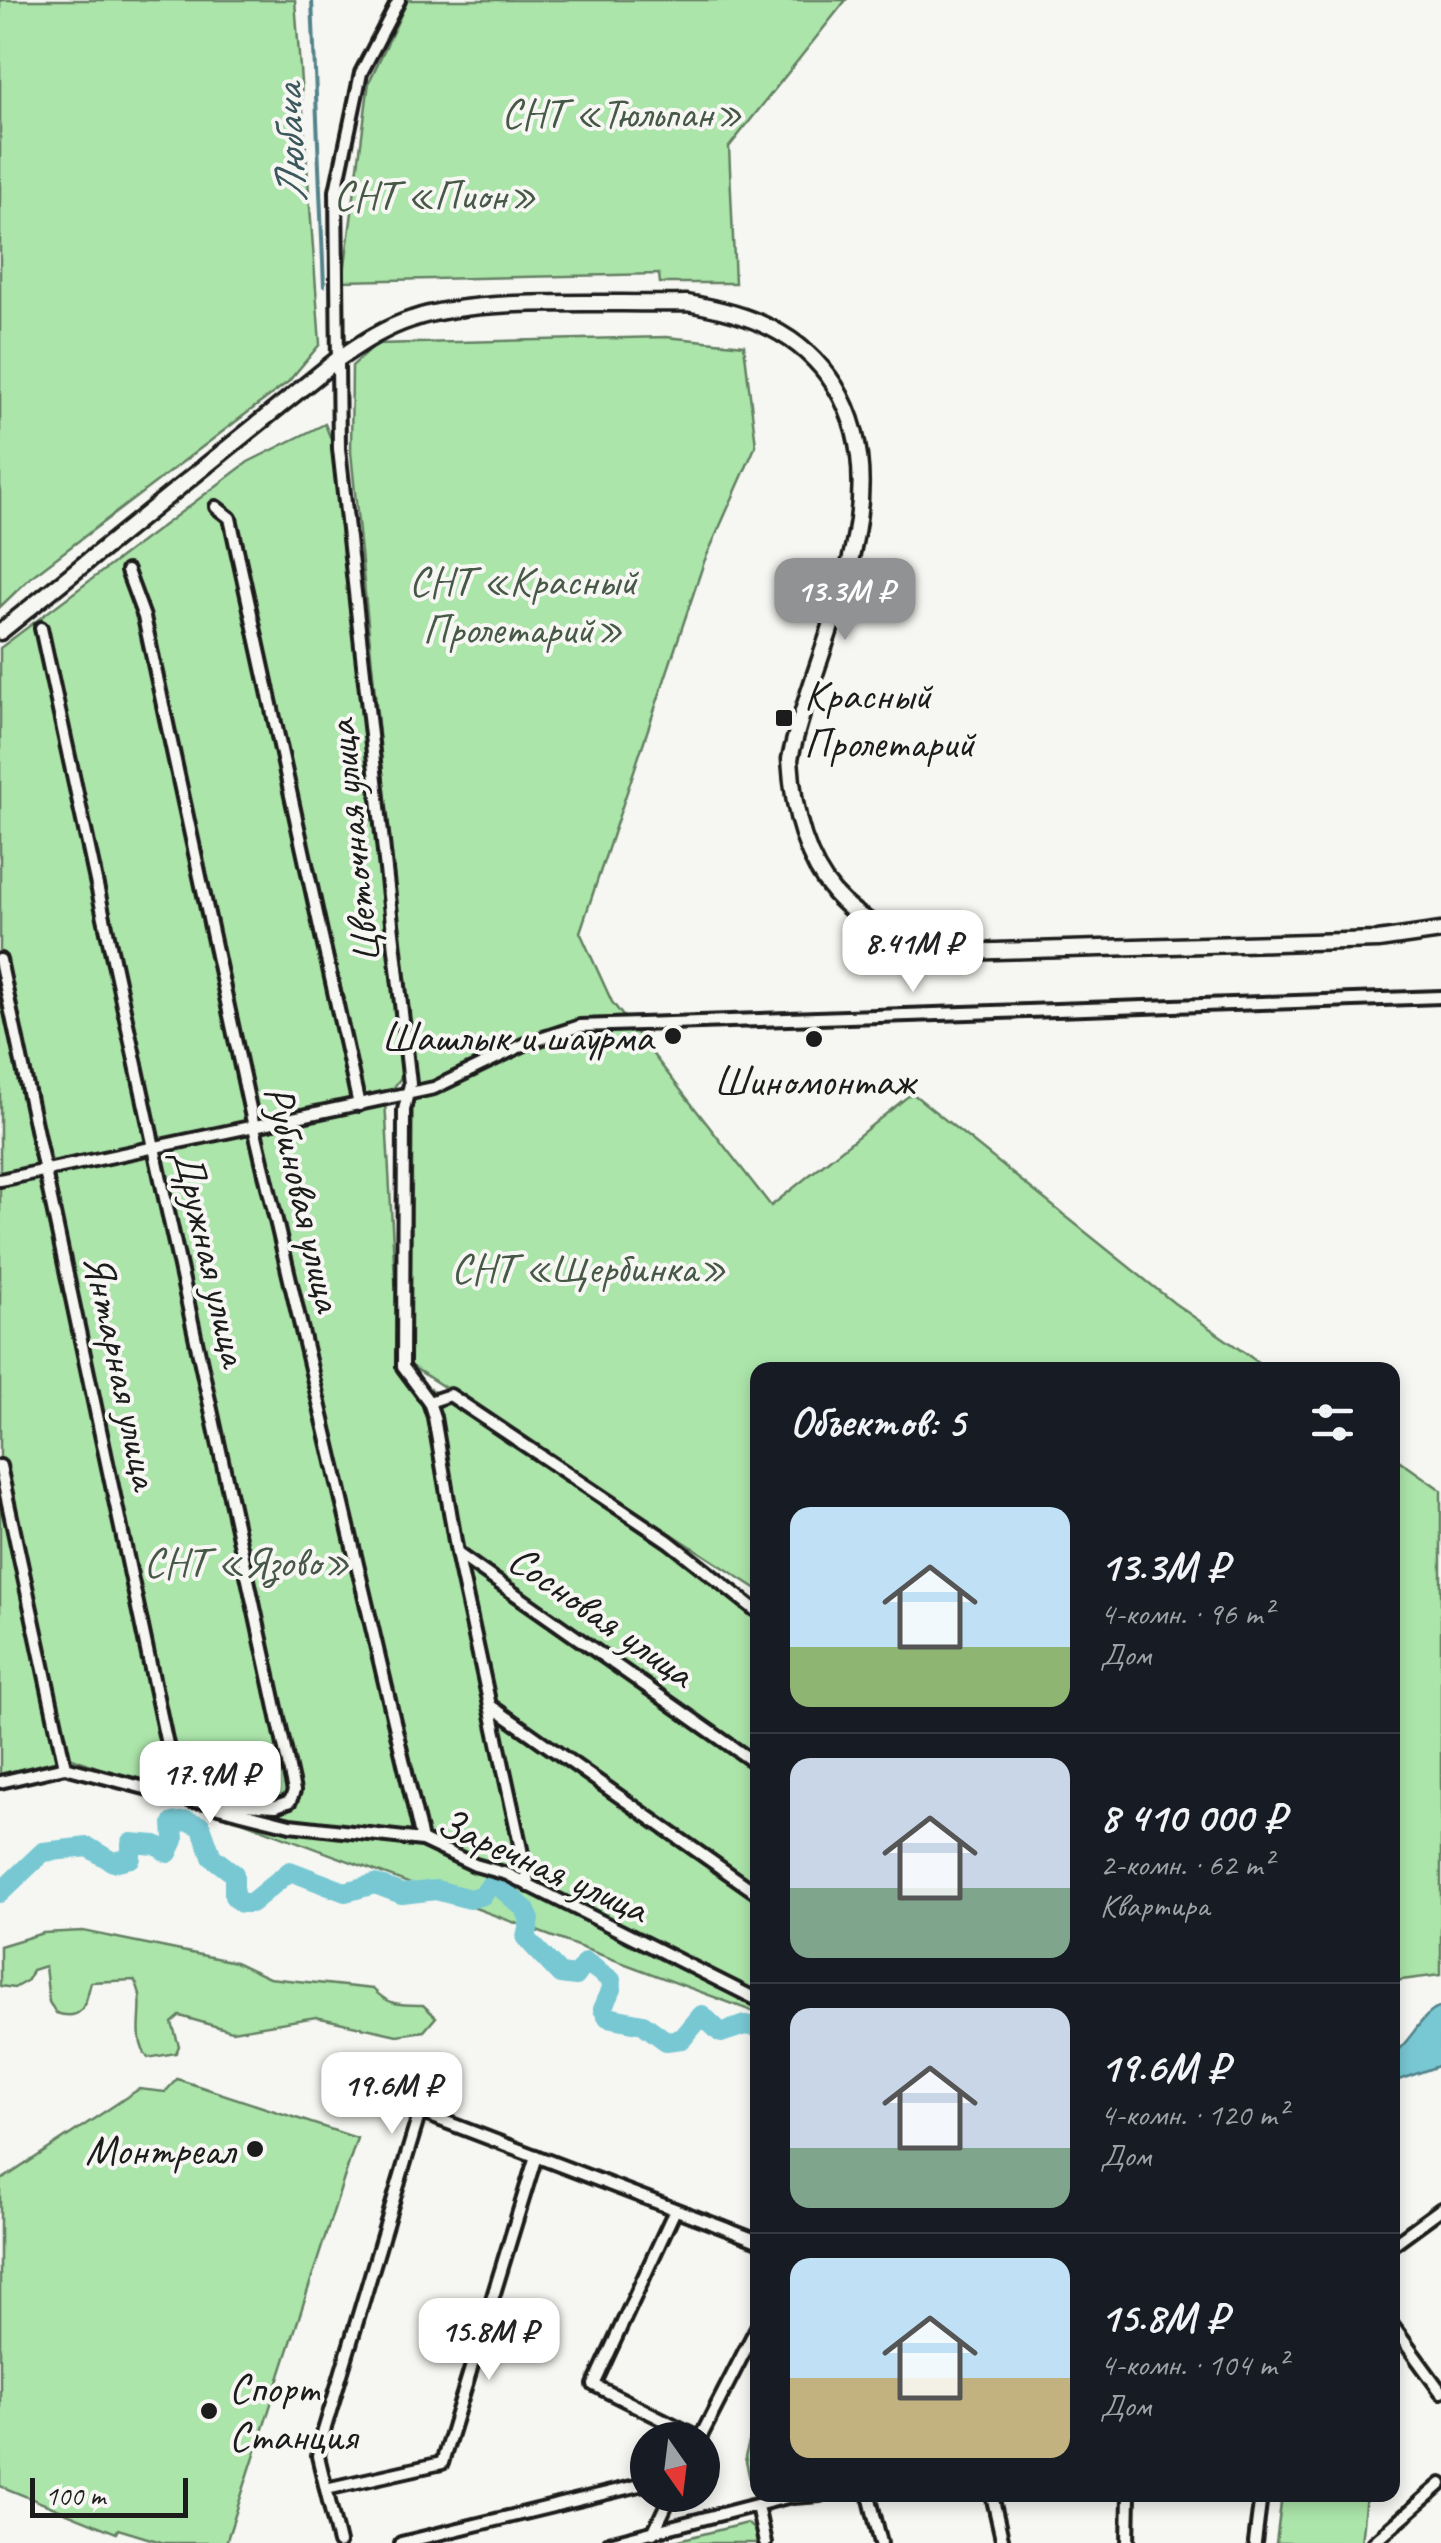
<!DOCTYPE html>
<html lang="ru">
<head>
<meta charset="utf-8">
<style>
  :root { --surface:#171b24; --page:#242831; --text:#f1f3f6; --muted:#9ea1a6; --line:#363941; --accent:#919294 }
  body { margin:0; font-family:Caveat,sans-serif; background:var(--page); color:var(--text); height:100vh; display:flex; flex-direction:column; font-size:38px; white-space:nowrap }
  * { box-sizing:border-box; margin:0 }
  p { font-size:32px; color:var(--muted) }
  .icon { flex:none; width:55px; height:55px; fill:none; stroke:currentColor; stroke-width:2; stroke-linecap:round; stroke-linejoin:round }
  .map { position:relative; flex:1; overflow:hidden }
  .sheet { position:absolute; left:750px; top:1362px; width:650px; height:1140px; display:flex; flex-direction:column; background:var(--surface); border-radius:20px; box-shadow:0 5px 15px #0003 }
  .sheet>* { flex:none }
  .needle { width:65px; rotate:166deg }
  .controls { position:absolute; left:630px; top:2422px; display:grid; gap:20px }
  .controls a { display:grid; place-items:center; width:90px; height:90px; border-radius:50%; background:var(--surface); box-shadow:0 5px 15px #0003; font-size:50px }
  .scale { position:absolute; left:30px; bottom:25px; width:158px; box-sizing:border-box; padding-left:10px; border:5px solid #1c1c1c; border-top:0; font-size:28px; line-height:35px; white-space:nowrap; color:#1c1c1c; -webkit-text-stroke:8px #f6f6f2; paint-order:stroke }
  .price { position:absolute; translate:-50% -85px; padding:0 22px; border-radius:20px; background:#fff; color:#222; font-size:32px; line-height:65px; filter:drop-shadow(0 2px 5px #0008) }
  .price::after { content:''; position:absolute; left:50%; top:60px; width:30px; height:22px; margin-left:-15px; background:inherit; clip-path:polygon(0 0,100% 0,50% 100%) }
  .price.on { background:var(--accent); color:#fff }
  ul { padding:0; list-style:none }
  li { display:flex; align-items:center; gap:30px; height:250px; padding:0 40px }
  li+li { border-top:2px solid var(--line) }
  li span { display:grid; place-items:center; flex:none; width:280px; height:200px; border-radius:20px; color:#555 }
  li>.icon { margin-inline-start:auto }
  span .icon { width:120px; height:120px; fill:#fffc; stroke-width:1 }
  li b { font-size:42px }
  h2 { display:flex; justify-content:space-between; align-items:center; height:120px; padding:0 40px; font-size:42px }
  .map>svg:first-child { display:block }
  .green { fill:#ace5aa; stroke:#648063; stroke-width:2.5 }
  .water { fill:#78c8d3; stroke:#53838a; stroke-width:2.5 }
  .lines { fill:none; stroke-linecap:round; stroke-linejoin:round }
  .stream { stroke:#53838a; stroke-width:4 }
  .river { stroke:#78c8d3; stroke-width:20 }
  .street-casing { stroke:#1c1c1c; stroke-width:18 }
  .secondary-casing { stroke:#1c1c1c; stroke-width:21 }
  .street { stroke:#f6f6f2; stroke-width:10 }
  .secondary { stroke:#f6f6f2; stroke-width:14 }
  .poi-dot { fill:#1c1c1c; stroke:#f6f6f2; stroke-width:4 }
  .labels { text-anchor:middle; stroke-width:8; stroke-linejoin:round; paint-order:stroke }
  .park-label { font-size:42px; fill:#475847; stroke:#f6f6f2 }
  .poi-label { font-size:42px; fill:#1c1c1c; stroke:#f6f6f2; text-anchor:start }
  .street-label { font-size:42px; fill:#1c1c1c; stroke:#f6f6f2 }
  .water-label { font-size:45px; font-style:italic; fill:#3c585c; stroke:#f6f6f2 }
</style>
</head>
<body>
<div class="map">
<svg width="1441" height="2543" viewBox="0 0 1441 2543">
  <rect width="100%" height="100%" fill="#f6f6f2"/>
  <filter id="ink" filterUnits="userSpaceOnUse"><feTurbulence type="fractalNoise" baseFrequency=".01" numOctaves="2"/><feDisplacementMap in="SourceGraphic" scale="20" xChannelSelector="R" yChannelSelector="G"/><feConvolveMatrix kernelMatrix="1 2 1 2 8 2 1 2 1" color-interpolation-filters="sRGB"/></filter>
  <g filter="url(#ink)">
    <g class="green">
      <path d="M0,0h295l25,344 -32,38 -257,195 -31,30z"/>
      <path d="M408,0h438l-117,147 6,136h-75l-1,-9 -316,7 26,-199z"/>
      <path d="M666,337l78,8 12,100 -52,117 -124,370 32,70 159,204 141,-113 262,210 95,67h-511l-1,219 -347,-224 3,-289 -62,-624 1,-86 24,-22z"/>
      <path d="M325,424l9,23 68,629 -17,24 15,269 357,242v402l-687,-256 -70,17v-1126l248,-186z"/>
      <path d="M1393,1456l48,34v485l-48,6z"/>
      <path d="M83,1931l152,31 34,16 104,11c16,17 28,16 50,16l13,12 -12,14 -27,4 -81,-18 -84,14 -52,-15 -8,7 7,23 -3,7 -28,5c-19,-24 2,-56 -14,-78l-43,2c-6,22 -7,40 -35,31l-7,-11 -4,-36 -13,4 -4,10 -14,8 -14,-2v-40l43,-13z"/>
      <path d="M177,2079l180,59 -131,405h-62l-46,-14 -2,4 -116,-47v-305l139,-92 26,3z"/>
      <path d="M757,2413v80h-4l-8,-36z"/>
      <path d="M1282,2495h84l-5,48h-85z"/>
      <path d="M747,2523l14,13 -3,7h-91z"/>
    </g>
    <path class="water" d="M1441,2007v58l-48,17v-28c18,-12 28,-41 48,-47z"/>
    <g class="lines">
      <path class="stream" d="M312,0l12,286"/>
      <path class="river" d="M0,1893l43,-41 45,-5 25,15 18,-4v-15l25,2 12,8 6,-13 -1,-17 15,-2 13,5 11,31 22,17v22l7,7h10l39,-32 55,21 30,-8 27,10 34,-4 34,9 13,-4 10,-14 32,28 5,11 -4,18 34,36 16,2 10,-14 25,18 1,9 -9,20 5,8 35,7 23,17 16,-2 20,-24 19,18 24,-8 13,2"/>
      <g class="street-casing">
        <g id="street">
          <path d="M399,0l-38,73 -25,118 3,258 71,635 -6,26 -1,257 26,35 5,15 23,136 72,333"/>
          <path d="M216,507l14,11 129,587"/>
          <path d="M127,571l17,46 110,510 168,713"/>
          <path d="M41,628l253,1163 -4,10 -14,5 -85,-5"/>
          <path d="M0,960l178,836"/>
          <path d="M0,1180l434,-92 91,-44 55,-18 861,-29"/>
          <path d="M429,1402l21,-7 218,146 90,71"/>
          <path d="M0,1466l65,301"/>
          <path d="M458,1554l300,211"/>
          <path d="M491,1706l267,188"/>
          <path d="M0,1782l65,-15 118,31"/>
          <path d="M218,1807l72,18 132,15 53,25 32,9 251,126"/>
          <path d="M675,2210l-81,175 106,53"/>
          <path d="M1392,2245l49,-36"/>
          <path d="M1392,2325l49,67"/>
          <path d="M699,2440l59,-115"/>
          <path d="M326,2489l116,-26 94,-307"/>
          <path d="M869,2495l12,48"/>
          <path d="M992,2495l11,48"/>
          <path d="M793,2497l27,-2"/>
          <path d="M757,2506l8,37"/>
          <path d="M653,2533l18,-38"/>
          <path d="M339,2543l-21,-87 2,-12 100,-332 338,129"/>
          <path d="M401,2543l247,-60"/>
          <path d="M609,2543l186,-48"/>
          <path d="M1128,2543l1,-48"/>
          <path d="M1255,2543l6,-48"/>
          <path d="M1373,2543l68,-59"/>
        </g>
      </g>
      <g class="secondary-casing">
        <path id="secondary" d="M0,632l338,-273c24,-16 46,-31 74,-40 66,-23 201,-14 275,-16 60,10 114,29 148,83 69,112 -20,256 -45,373 7,118 54,175 171,193l417,-12 63,-9"/>
      </g>
      <use href="#street" class="street"/>
      <use href="#secondary" class="secondary"/>
    </g>
  </g>
  <g class="poi-dot">
    <rect x="774" y="708" width="20" height="20" rx="5"/>
    <circle cx="673" cy="1036" r="10"/>
    <circle cx="814" cy="1039" r="10"/>
    <circle cx="255" cy="2149" r="10"/>
    <circle cx="209" cy="2411" r="10"/>
  </g>
  <g class="labels">
    <g class="park-label">
      <text x="622" y="127">СНТ «Тюльпан»</text>
      <text x="435" y="209">СНТ «Пион»</text>
      <text x="523" y="595">СНТ «Красный<tspan x="523" dy="48">Пролетарий»</tspan></text>
      <text x="589" y="1282">СНТ «Щербинка»</text>
      <text x="247" y="1576">СНТ «Язово»</text>
    </g>
    <g class="poi-label">
      <text x="804" y="709">Красный<tspan x="804" dy="48">Пролетарий</tspan></text>
      <text x="653" y="1051" text-anchor="end">Шашлык и шаурма</text>
      <text x="814" y="1095" text-anchor="middle">Шиномонтаж</text>
      <text x="235" y="2164" text-anchor="end">Монтреал</text>
      <text x="229" y="2402">Спорт<tspan x="229" dy="48">Станция</tspan></text>
    </g>
    <g class="street-label">
      <text transform="translate(352 842) rotate(-96)" y="15">Цветочная улица</text>
      <text transform="translate(305 1198) rotate(77)" y="15">Рубиновая улица</text>
      <text transform="translate(212 1257) rotate(77)" y="15">Дружная улица</text>
      <text transform="translate(123 1371) rotate(78)" y="15">Янтарная улица</text>
      <text transform="translate(602 1615) rotate(35)" y="15">Сосновая улица</text>
      <text transform="translate(543 1864) rotate(24)" y="15">Заречная улица</text>
    </g>
    <g class="water-label">
      <text transform="translate(288 144) rotate(-92)" y="16">Любача</text>
    </g>
  </g>
</svg>
<div class="controls">
<a><svg class="needle" viewBox="-14 -14 28 28"><path d="M0-13l5 13h-10z" fill="#e53935"/><path d="M0 13l5-13h-10z" fill="#9ea1a6"/></svg></a>
</div>
<div class="scale">100 m</div>
<b class="price on" style="left:845px;top:643px">13.3M ₽</b>
<b class="price" style="left:913px;top:995px">8.41M ₽</b>
<b class="price" style="left:210px;top:1826px">17.9M ₽</b>
<b class="price" style="left:392px;top:2137px">19.6M ₽</b>
<b class="price" style="left:489px;top:2383px">15.8M ₽</b>
<section class="sheet">
<h2>Объектов: 5<svg class="icon" aria-label="filters" viewBox="0 0 24 24"><path d="M4 7h16M4 17h16"/><circle cx="9" cy="7" r="2"/><circle cx="15" cy="17" r="2"/></svg></h2>
<ul>
<li><span style="background:linear-gradient(#bfe0f5 70%,#8fb573 0)"><svg class="icon" aria-label="home" viewBox="0 0 24 24"><path d="M3 11l9-7 9 7M6 9v11h12V9"/></svg></span><div><b>13.3M ₽</b><p>4-комн. · 96 m²</p><p>Дом</p></div></li>
<li><span style="background:linear-gradient(#c9d6e8 65%,#7fa58c 0)"><svg class="icon" aria-label="home" viewBox="0 0 24 24"><path d="M3 11l9-7 9 7M6 9v11h12V9"/></svg></span><div><b>8 410 000 ₽</b><p>2-комн. · 62 m²</p><p>Квартира</p></div></li>
<li><span style="background:linear-gradient(#c9d6e8 70%,#7fa58c 0)"><svg class="icon" aria-label="home" viewBox="0 0 24 24"><path d="M3 11l9-7 9 7M6 9v11h12V9"/></svg></span><div><b>19.6M ₽</b><p>4-комн. · 120 m²</p><p>Дом</p></div></li>
<li><span style="background:linear-gradient(#bfe0f5 60%,#c2b280 0)"><svg class="icon" aria-label="home" viewBox="0 0 24 24"><path d="M3 11l9-7 9 7M6 9v11h12V9"/></svg></span><div><b>15.8M ₽</b><p>4-комн. · 104 m²</p><p>Дом</p></div></li>
</ul>
</section>
</div>
</body>
</html>
